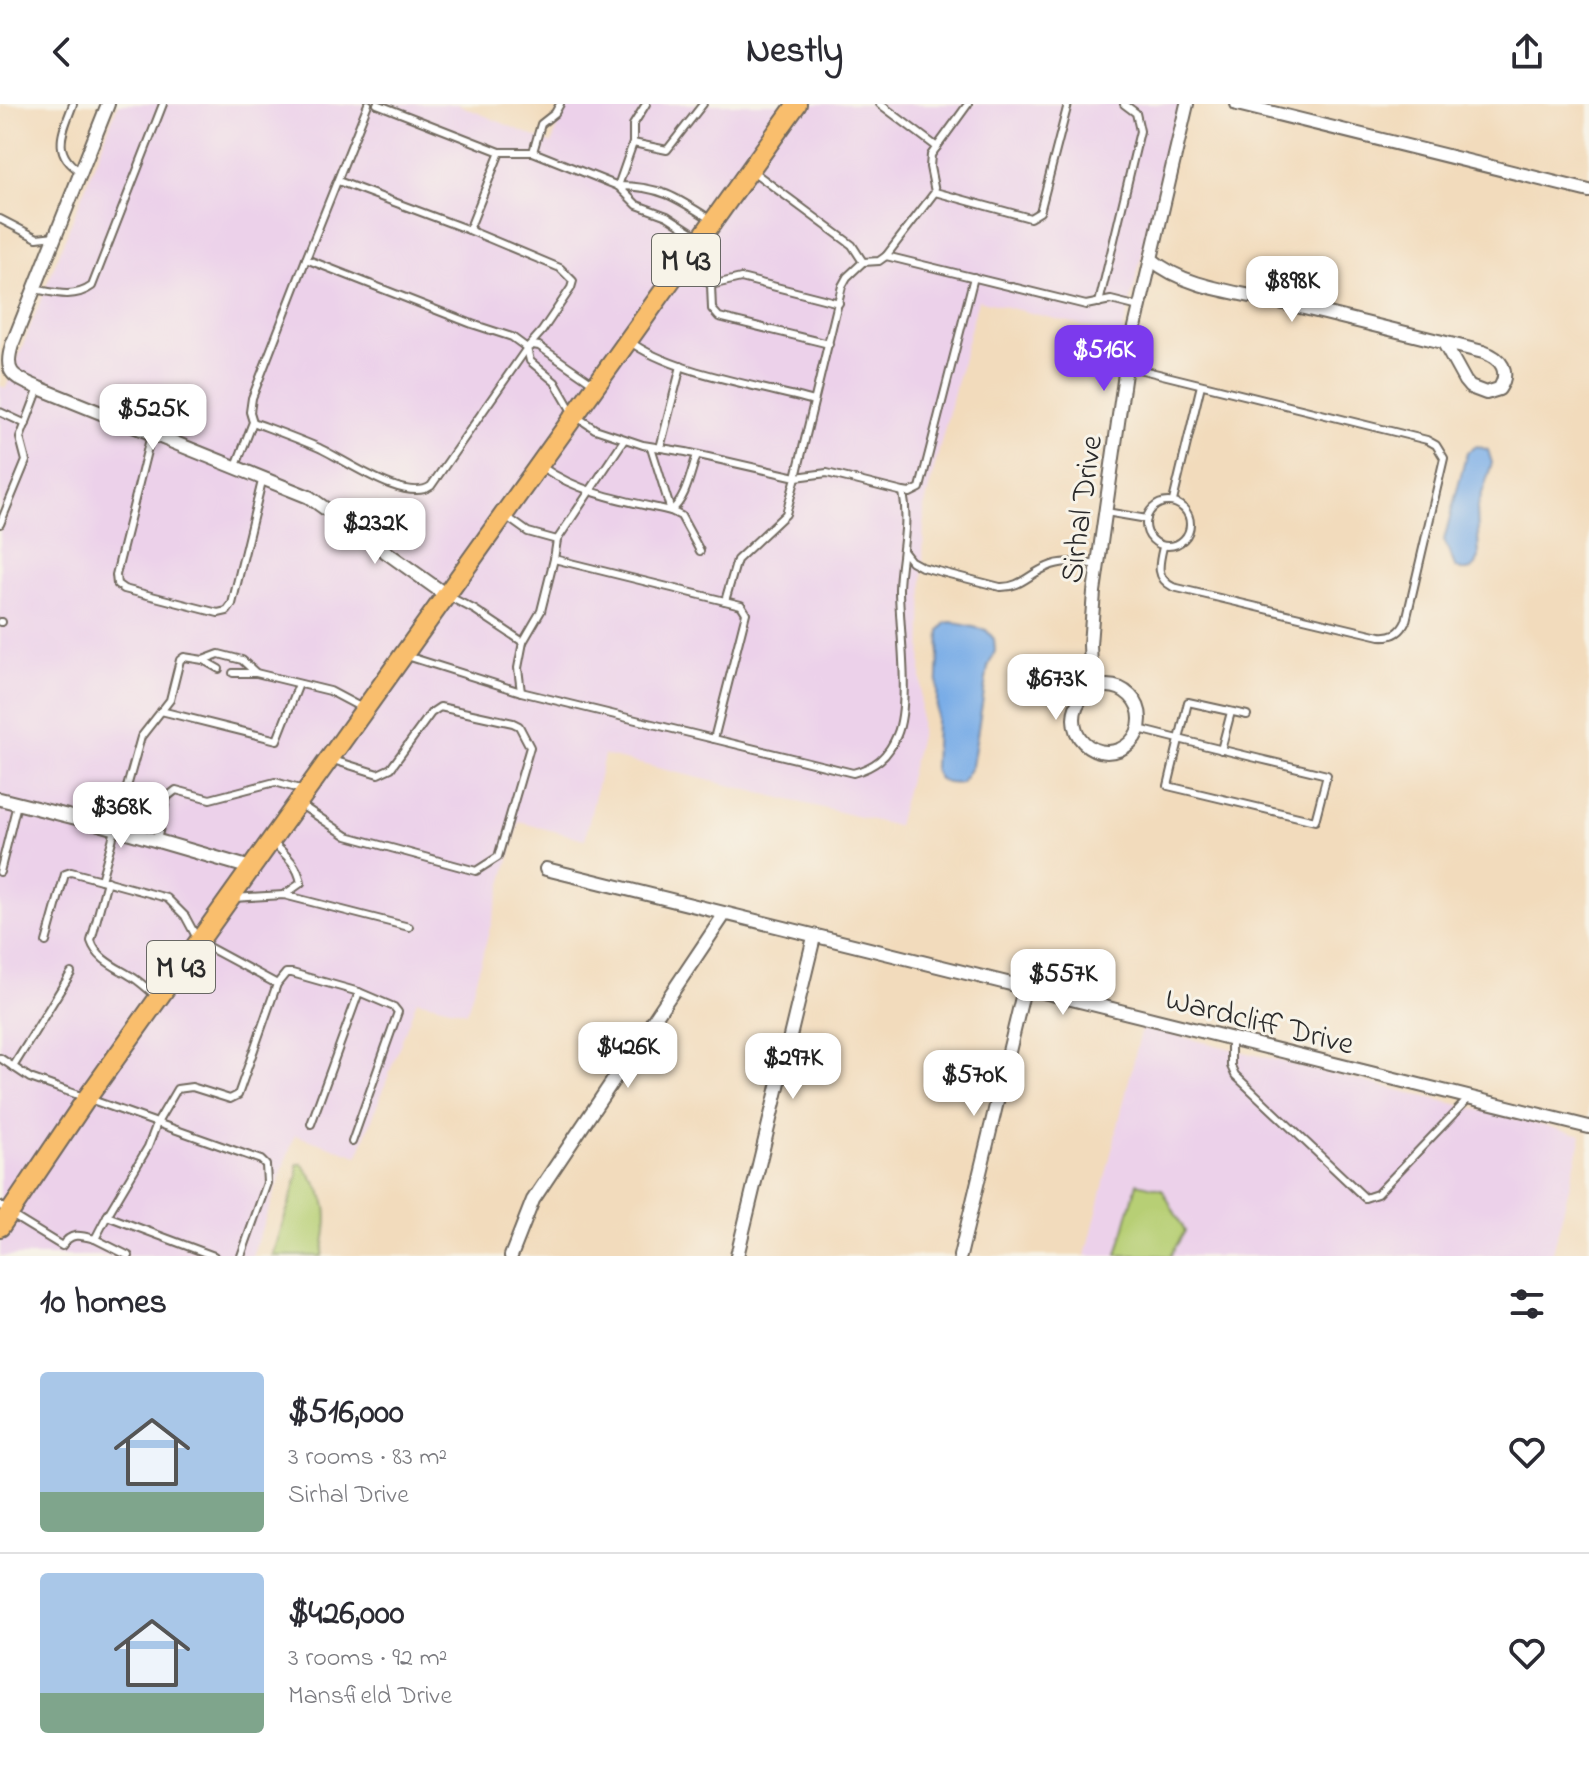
<!DOCTYPE html>
<html lang="en">
<head>
<meta charset="utf-8">
<style>
  :root { --surface:#fff; --page:#f2f2f3; --text:#2b2b33; --muted:#7c7c81; --line:#e1e1e2; --accent:#7c3aed }
  body { margin:0; font-family:"Indie Flower",sans-serif; background:var(--page); color:var(--text); height:100vh; display:flex; flex-direction:column; font-size:30px; white-space:nowrap }
  * { box-sizing:border-box; margin:0 }
  p { font-size:26px; color:var(--muted) }
  .icon { flex:none; width:44px; height:44px; fill:none; stroke:currentColor; stroke-width:2; stroke-linecap:round; stroke-linejoin:round }
  .map { position:relative; height:1152px; overflow:hidden }
  .panel { display:flex; flex-direction:column; background:var(--surface); flex:1 }
  .panel>* { flex:none }
  .price { position:absolute; translate:-50% -68px; padding:0 18px; border-radius:16px; background:#fff; color:#222; font-size:26px; line-height:52px; filter:drop-shadow(0 2px 4px #0008) }
  .price::after { content:''; position:absolute; left:50%; top:48px; width:24px; height:18px; margin-left:-12px; background:inherit; clip-path:polygon(0 0,100% 0,50% 100%) }
  .price.current { background:var(--accent); color:#fff }
  ul { padding:0; list-style:none }
  li { display:flex; align-items:center; gap:24px; height:200px; padding:0 40px }
  li+li { border-top:2px solid var(--line) }
  li span { display:grid; place-items:center; flex:none; width:224px; height:160px; border-radius:8px; color:#555 }
  li>.icon { margin-inline-start:auto }
  span .icon { width:96px; height:96px; fill:#fffc; stroke-width:1 }
  li b { font-size:34px }
  h2 { display:flex; justify-content:space-between; align-items:center; height:96px; padding:0 40px; font-size:34px }
  header { display:flex; justify-content:space-between; align-items:center; height:104px; padding:0 40px; background:var(--surface); font-size:36px; font-weight:800 }
  .map>svg:first-child { display:block }
  .built { fill:#ecd1ea }
  .green { fill:#b7cf74; stroke:#717d50; stroke-width:2 }
  .water { fill:#7aade7; stroke:#526c89; stroke-width:2 }
  .lines { fill:none; stroke-linecap:round; stroke-linejoin:round }
  .service-casing { stroke:#71695e; stroke-width:10 }
  .minor-casing { stroke:#71695e; stroke-width:16 }
  .primary-casing { stroke:#71695e; stroke-width:22 }
  .service { stroke:#fff; stroke-width:6 }
  .minor { stroke:#fff; stroke-width:12 }
  .primary { stroke:#f9be6d; stroke-width:18 }
  .labels { text-anchor:middle; stroke-width:6; stroke-linejoin:round; paint-order:stroke }
  .shield { fill:#f7f3e8; stroke:#686764; stroke-width:2 }
  .shield-label { font-size:30px; font-weight:bold; fill:#2b2b2b }
  .street-label { font-size:32px; fill:#2b2b2b; stroke:#f7f3e8 }
</style>
</head>
<body>
<header><svg class="icon" aria-label="back" viewBox="0 0 24 24"><path d="M15 5l-7 7 7 7"/></svg>Nestly<svg class="icon" aria-label="share" viewBox="0 0 24 24"><path d="M12 15V3M7 8l5-5 5 5M5 13v7h14v-7"/></svg></header>
<div class="map">
<svg width="1589" height="1152" viewBox="0 0 1589 1152">
  <rect width="100%" height="100%" fill="#f7f3e8"/>
  <filter id="ink" filterUnits="userSpaceOnUse"><feTurbulence type="fractalNoise" baseFrequency=".0125" numOctaves="2"/><feDisplacementMap in="SourceGraphic" scale="16" xChannelSelector="R" yChannelSelector="G"/><feConvolveMatrix kernelMatrix="1 2 1 2 8 2 1 2 1" color-interpolation-filters="sRGB"/></filter>
  <filter id="wash" filterUnits="userSpaceOnUse"><feTurbulence type="fractalNoise" baseFrequency=".006" numOctaves="4" result="noise"/><feDisplacementMap in="SourceGraphic" scale="32" xChannelSelector="R" yChannelSelector="G"/><feGaussianBlur stdDeviation="1.8" result="paint"/><feColorMatrix in="noise" values="0 0 0 0 0 0 0 0 0 0 0 0 0 0 0 0 0 1.4 0 .05"/><feComposite in="paint" operator="in"/></filter>
  <g filter="url(#wash)">
    <rect width="100%" height="100%" fill="#f2dbbc"/>
    <g class="built">
      <path d="M118,0h339l95,40 11,-40h617l-58,231 -144,-35 -54,208 -4,228 -23,90 -293,-71 -19,84 -66,-17 -52,190 -50,-12 -59,156 -63,-21 -43,121h-252v-870l6,2z"/>
      <path d="M1142,923l440,108 -30,121h-466z"/>
    </g>
    <g class="green">
      <path d="M297,1060h5c29,37 28,46 20,92h-49l24,-78z"/>
      <path d="M1137,1079l25,6 23,42 -15,25 -53,-1z"/>
    </g>
    <g class="water">
      <path d="M1477,342l11,4 4,13 -15,46 2,48 -3,8 -6,5h-9l-6,-4 -11,-26 23,-88z"/>
      <path d="M951,518l35,8 8,9 1,12 -7,16 -16,99 -11,17c-14,2 -25,-1 -27,-16l6,-137 6,-7z"/>
    </g>
  </g>
  <g filter="url(#ink)">
    <g class="lines">
      <g class="service-casing">
        <g id="service">
          <path d="M73,0c-10,28 -23,48 8,68"/>
          <path d="M377,0l123,48h33l85,34 19,19 30,11 31,20"/>
          <path d="M880,0l57,43"/>
          <path d="M633,39l34,7 36,-46"/>
          <path d="M533,48l8,-28 14,-11 5,-9"/>
          <path d="M751,66l101,75 11,17 -16,15 -5,9 -46,191 31,-4 76,19 7,1 10,-5 54,-211"/>
          <path d="M338,77l131,49"/>
          <path d="M618,82c41,0 58,11 92,33"/>
          <path d="M618,82l15,-43v-18l13,-21"/>
          <path d="M935,88l95,26 10,-6 28,-108"/>
          <path d="M0,115l37,19 18,-2"/>
          <path d="M886,152l200,49 25,-5 28,7"/>
          <path d="M306,155l62,-155"/>
          <path d="M863,158l16,-1 7,-5 49,-64 -5,-25 1,-12 37,-51"/>
          <path d="M685,163l26,18 1,24 7,8 110,27"/>
          <path d="M711,181l30,-7 98,25"/>
          <path d="M34,185c21,4 40,10 58,-3l71,-182"/>
          <path d="M1099,199l41,-172 -4,-18 -12,-9"/>
          <path d="M629,237c45,33 130,44 185,60"/>
          <path d="M1126,262l301,74 9,5 8,13 -38,163c-5,12 -13,16 -26,15l-207,-49c-18,-9 -14,-23 -10,-40"/>
          <path d="M594,280l-55,-38 -6,-1 -6,3 3,13 25,21 19,33 21,14 48,16 43,7 110,25 -10,37 -49,46 -12,41"/>
          <path d="M0,308l26,12"/>
          <path d="M253,318c21,8 43,16 64,25 26,11 88,57 114,39l96,-138 15,-17 29,-43 2,-7 -13,-13 -91,-38 31,-78"/>
          <path d="M151,331l-35,140 1,9 7,5 94,24 9,-2 5,-7 31,-127"/>
          <path d="M651,343l20,64 10,5 19,35"/>
          <path d="M660,344l21,-82"/>
          <path d="M236,362l17,-44 -3,-10 2,-14 54,-139 166,65 40,13 15,11"/>
          <path d="M542,363c39,27 84,34 129,44 16,-13 19,-38 26,-56"/>
          <path d="M1173,397l28,-116"/>
          <circle cx="1168" cy="420" r="22"/>
          <path d="M1106,408l41,7"/>
          <path d="M507,413l21,15 29,8"/>
          <path d="M0,420l26,-63 -6,-23 19,-50"/>
          <path d="M904,448l7,9 11,6 78,20c20,1 29,-13 47,-20 16,-8 35,-4 52,-2"/>
          <path d="M554,455l3,-19 67,-100"/>
          <path d="M0,518h2"/>
          <path d="M407,552l114,36 193,47 32,-126 -5,-8 -187,-46 -13,52 -18,31 -48,-32 -27,-14"/>
          <path d="M203,556l16,9"/>
          <path d="M233,569h23"/>
          <path d="M521,588l-3,-24 5,-26"/>
          <path d="M161,607l116,29 22,-56"/>
          <path d="M1139,625c62,16 125,31 188,46l-12,46 -147,-35 20,-84 59,13"/>
          <path d="M714,635l139,34c22,-6 35,-16 44,-38 14,-33 2,-108 2,-146 1,-34 11,-63 4,-97"/>
          <path d="M1221,646l10,-38"/>
          <path d="M301,701l46,31 129,35 22,-14 32,-110 -11,-21 -6,-3 -73,-16 -9,6 -40,55 -13,6 -45,-14"/>
          <path d="M157,736l10,-43 9,-7 34,9 65,-17 28,8"/>
          <path d="M273,739c13,12 25,22 28,40l-17,12"/>
          <path d="M0,768l17,-68"/>
          <path d="M107,777l-16,60c6,18 23,25 38,34 10,5 18,14 26,20"/>
          <path d="M233,794l51,-3 125,32"/>
          <path d="M46,838l19,-68 6,-2 30,8"/>
          <path d="M277,880l9,-11h6l67,19 -48,132"/>
          <path d="M1231,935v27l4,9 130,123 12,-4 92,-96"/>
          <path d="M0,954l30,20 127,45 20,-34 15,-2 38,12 8,-4 39,-111 -78,-42 -14,-26 -18,-18 -66,-18 40,-143 29,-37 10,-40 4,-3 19,3 16,-6 23,6 14,13 74,18 32,17"/>
          <path d="M13,963l58,-94"/>
          <path d="M352,1038l46,-130 -4,-5 -35,-15"/>
          <path d="M0,1101l8,8 54,33c9,-14 18,-11 33,-7l12,-23"/>
          <path d="M95,1135l34,17"/>
          <path d="M214,1152l-107,-40 41,-69 9,-24 104,37 5,5 1,18 -26,73"/>
        </g>
      </g>
      <g class="minor-casing">
        <g id="minor">
          <path d="M108,0l-96,241c-9,29 2,32 27,43l270,109 137,98"/>
          <path d="M1237,0l352,87"/>
          <path d="M1151,155c35,30 89,33 133,44 66,16 132,33 199,49 18,6 28,19 16,37l-13,4 -16,-6 -5,-6 -21,-38"/>
          <circle cx="1107" cy="615" r="33"/>
          <path d="M1092,585l-2,-44 4,-53 32,-226 61,-262"/>
          <path d="M0,695l96,24 155,45"/>
          <path d="M546,765l1043,258"/>
          <path d="M511,1152l22,-56 191,-285"/>
          <path d="M737,1152l77,-319"/>
          <path d="M960,1152l64,-267"/>
        </g>
      </g>
      <g class="primary-casing">
        <path id="primary" d="M0,1123l87,-129 710,-994"/>
      </g>
      <use href="#service" class="service"/>
      <use href="#minor" class="minor"/>
      <use href="#primary" class="primary"/>
    </g>
  </g>
  <g class="labels">
    <g class="shield">
      <rect x="652" y="130" width="68" height="52" rx="6"/>
      <rect x="147" y="837" width="68" height="52" rx="6"/>
    </g>
    <g class="shield-label">
      <text x="686" y="166">M 43</text>
      <text x="181" y="873">M 43</text>
    </g>
    <g class="street-label">
      <text transform="translate(1080 405) rotate(-82)" y="11">Sirhal Drive</text>
      <text transform="translate(1260 916) rotate(14)" y="11">Wardcliff Drive</text>
    </g>
  </g>
</svg>
<b class="price" style="left:1292px;top:220px">$898K</b>
<b class="price current" style="left:1104px;top:289px">$516K</b>
<b class="price" style="left:153px;top:348px">$525K</b>
<b class="price" style="left:375px;top:462px">$232K</b>
<b class="price" style="left:1056px;top:618px">$673K</b>
<b class="price" style="left:121px;top:746px">$368K</b>
<b class="price" style="left:1063px;top:913px">$557K</b>
<b class="price" style="left:628px;top:986px">$426K</b>
<b class="price" style="left:793px;top:997px">$297K</b>
<b class="price" style="left:974px;top:1014px">$570K</b>
</div>
<section class="panel">
<h2>10 homes<svg class="icon" aria-label="filters" viewBox="0 0 24 24"><path d="M4 7h16M4 17h16"/><circle cx="9" cy="7" r="2"/><circle cx="15" cy="17" r="2"/></svg></h2>
<ul>
<li><span style="background:linear-gradient(#a9c7e8 75%,#7fa58c 0)"><svg class="icon" aria-label="home" viewBox="0 0 24 24"><path d="M3 11l9-7 9 7M6 9v11h12V9"/></svg></span><div><b>$516,000</b><p>3 rooms · 83 m²</p><p>Sirhal Drive</p></div><svg class="icon" aria-label="heart" viewBox="0 0 24 24"><path d="M12 20l-8-8c-3-5 5-10 8-4 3-6 11-1 8 4z"/></svg></li>
<li><span style="background:linear-gradient(#a9c7e8 75%,#7fa58c 0)"><svg class="icon" aria-label="home" viewBox="0 0 24 24"><path d="M3 11l9-7 9 7M6 9v11h12V9"/></svg></span><div><b>$426,000</b><p>3 rooms · 92 m²</p><p>Mansfield Drive</p></div><svg class="icon" aria-label="heart" viewBox="0 0 24 24"><path d="M12 20l-8-8c-3-5 5-10 8-4 3-6 11-1 8 4z"/></svg></li>
</ul>
</section>
</body>
</html>
